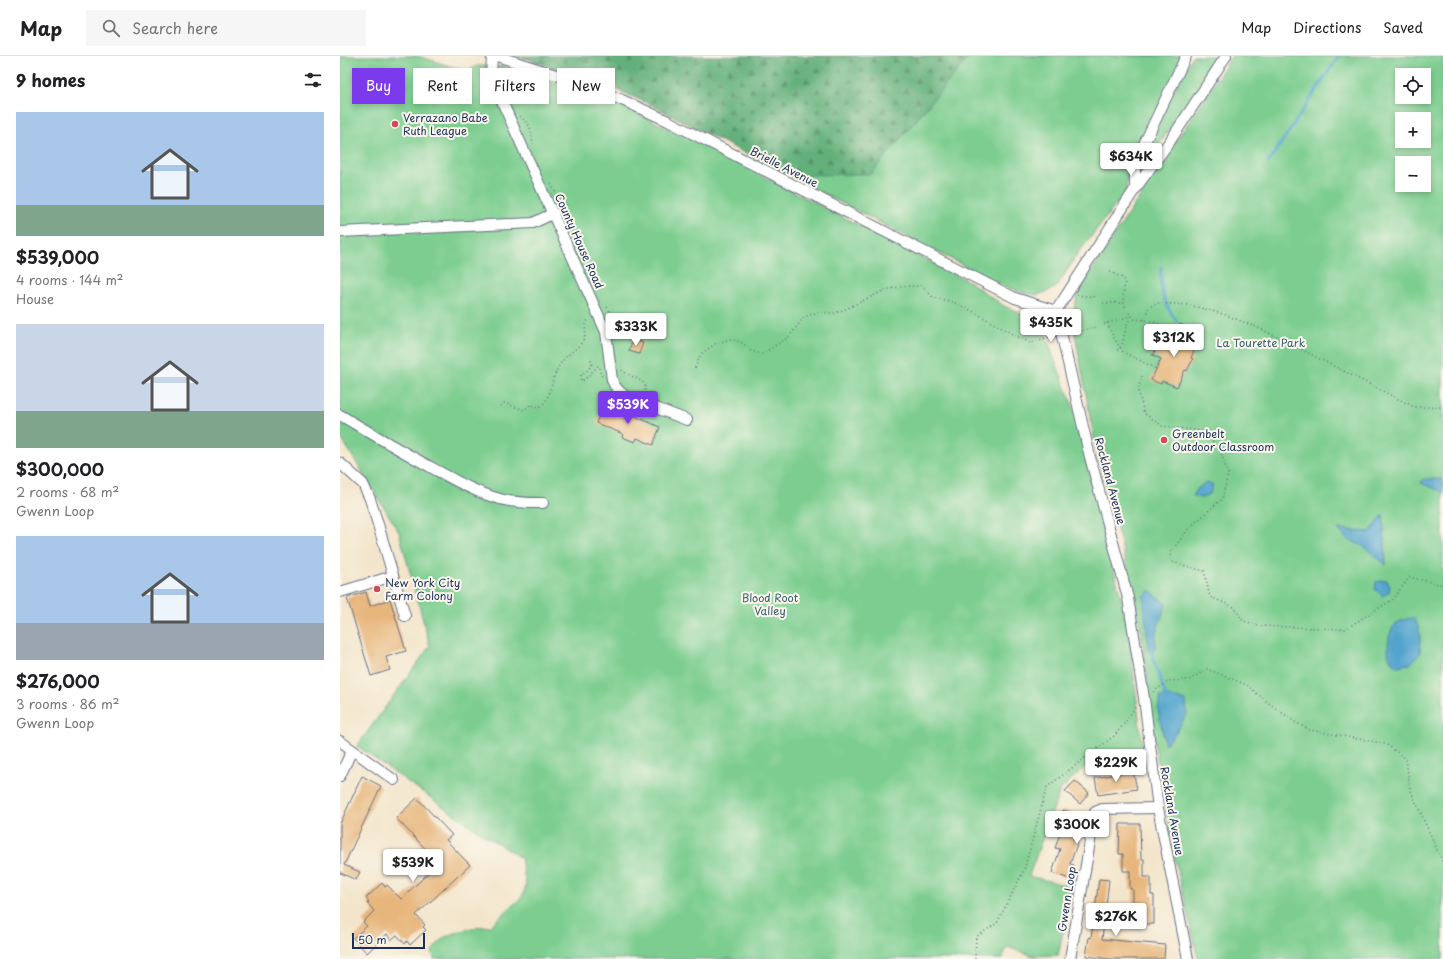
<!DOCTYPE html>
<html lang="en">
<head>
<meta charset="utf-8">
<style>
  :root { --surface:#fff; --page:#f6f6f6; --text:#202124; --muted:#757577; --line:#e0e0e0; --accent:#7c3aed }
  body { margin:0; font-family:"Playpen Sans",sans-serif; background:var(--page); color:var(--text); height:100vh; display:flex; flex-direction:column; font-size:15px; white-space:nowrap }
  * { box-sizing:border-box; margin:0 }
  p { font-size:13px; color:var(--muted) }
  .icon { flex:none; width:22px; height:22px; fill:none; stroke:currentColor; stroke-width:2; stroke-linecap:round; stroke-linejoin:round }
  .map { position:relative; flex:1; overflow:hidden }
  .drawer { display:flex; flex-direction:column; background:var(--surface); width:340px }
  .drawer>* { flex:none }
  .banner { position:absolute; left:12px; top:12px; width:380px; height:36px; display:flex; gap:8px }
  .controls { position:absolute; left:1055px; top:12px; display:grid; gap:8px }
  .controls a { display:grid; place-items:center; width:36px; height:36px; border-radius:0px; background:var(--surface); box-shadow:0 2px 6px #0003; font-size:20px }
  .scale { position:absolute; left:12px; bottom:10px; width:73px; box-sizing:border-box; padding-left:4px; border:2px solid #1b2f5e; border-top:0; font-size:11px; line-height:14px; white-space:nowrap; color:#1b2f5e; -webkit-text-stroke:3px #fbf7ec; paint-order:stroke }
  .price { position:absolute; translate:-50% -34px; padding:0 9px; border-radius:4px; background:#fff; color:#222; font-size:13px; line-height:26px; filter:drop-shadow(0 1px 2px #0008) }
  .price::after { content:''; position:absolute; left:50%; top:24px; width:12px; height:9px; margin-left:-6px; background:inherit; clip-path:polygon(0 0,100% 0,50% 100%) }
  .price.active { background:var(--accent); color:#fff }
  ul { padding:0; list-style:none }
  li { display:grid; align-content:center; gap:8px; height:212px; padding:0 16px }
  li span { display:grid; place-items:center; height:124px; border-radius:0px; color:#555 }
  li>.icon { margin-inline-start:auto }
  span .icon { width:72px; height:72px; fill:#fffc; stroke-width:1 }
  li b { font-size:17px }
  h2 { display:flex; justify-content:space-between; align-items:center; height:48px; padding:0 16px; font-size:17px }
  .tag { padding:0 14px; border-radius:0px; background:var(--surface); box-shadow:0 2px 6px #0003; font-size:14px; line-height:36px }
  .tag.active { background:var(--accent); color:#fff }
  header { display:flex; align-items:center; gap:24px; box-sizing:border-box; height:56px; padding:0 20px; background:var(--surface); border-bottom:1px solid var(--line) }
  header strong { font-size:19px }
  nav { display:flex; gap:22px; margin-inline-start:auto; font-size:14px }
  .search { width:280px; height:36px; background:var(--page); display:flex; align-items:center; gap:10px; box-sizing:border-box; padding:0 14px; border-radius:0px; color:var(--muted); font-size:15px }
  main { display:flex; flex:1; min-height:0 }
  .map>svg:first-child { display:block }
  .forest { fill:url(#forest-firs); stroke:#40706c }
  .park { fill:#7bcd8f; stroke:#4b7e76; fill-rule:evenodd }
  .water { fill:#52a4cd; stroke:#366a96 }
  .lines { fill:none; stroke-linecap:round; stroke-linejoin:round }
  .stream { stroke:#52a4cd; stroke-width:3 }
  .building { fill:#e7b67c }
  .minor-casing { stroke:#676f84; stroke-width:12 }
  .path { stroke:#676f84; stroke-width:1.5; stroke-dasharray:1 3; stroke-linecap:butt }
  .minor { stroke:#fff; stroke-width:10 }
  .poi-dot { fill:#d1495b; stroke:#fbf7ec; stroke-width:1.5 }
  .labels { text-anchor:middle; stroke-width:4; stroke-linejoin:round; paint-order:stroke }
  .poi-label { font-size:11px; fill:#1b2f5e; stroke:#fbf7ec; text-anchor:start }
  .street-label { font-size:11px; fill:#1b2f5e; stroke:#fbf7ec }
  .park-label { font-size:11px; fill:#385e6d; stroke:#fbf7ec }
</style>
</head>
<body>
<header>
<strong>Map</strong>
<div class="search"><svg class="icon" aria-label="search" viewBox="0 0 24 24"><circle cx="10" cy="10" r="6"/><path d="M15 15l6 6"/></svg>Search here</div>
<nav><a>Map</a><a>Directions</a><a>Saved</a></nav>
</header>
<main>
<section class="drawer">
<h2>9 homes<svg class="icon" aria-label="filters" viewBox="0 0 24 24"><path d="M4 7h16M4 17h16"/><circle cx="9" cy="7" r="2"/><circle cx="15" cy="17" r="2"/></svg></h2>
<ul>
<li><span style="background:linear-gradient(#a9c7e8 75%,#7fa58c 0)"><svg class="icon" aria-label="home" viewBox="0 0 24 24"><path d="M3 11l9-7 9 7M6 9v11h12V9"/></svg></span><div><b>$539,000</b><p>4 rooms · 144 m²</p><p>House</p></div></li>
<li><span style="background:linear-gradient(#c9d6e8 70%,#7fa58c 0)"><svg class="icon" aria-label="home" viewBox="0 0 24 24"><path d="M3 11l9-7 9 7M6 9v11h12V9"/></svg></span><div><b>$300,000</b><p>2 rooms · 68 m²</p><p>Gwenn Loop</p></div></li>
<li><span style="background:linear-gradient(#a9c7e8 70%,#9aa5b1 0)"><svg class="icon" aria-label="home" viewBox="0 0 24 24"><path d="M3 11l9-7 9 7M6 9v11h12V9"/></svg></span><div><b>$276,000</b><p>3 rooms · 86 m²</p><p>Gwenn Loop</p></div></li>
</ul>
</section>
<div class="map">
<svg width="1103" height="903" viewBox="0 0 1103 903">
  <defs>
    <pattern id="forest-firs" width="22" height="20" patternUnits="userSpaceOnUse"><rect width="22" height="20" fill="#64b07a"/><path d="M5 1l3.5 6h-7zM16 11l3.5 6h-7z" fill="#529067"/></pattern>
  </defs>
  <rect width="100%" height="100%" fill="#fbf7ec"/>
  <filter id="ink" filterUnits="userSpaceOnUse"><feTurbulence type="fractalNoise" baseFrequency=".025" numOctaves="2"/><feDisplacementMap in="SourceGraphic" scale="8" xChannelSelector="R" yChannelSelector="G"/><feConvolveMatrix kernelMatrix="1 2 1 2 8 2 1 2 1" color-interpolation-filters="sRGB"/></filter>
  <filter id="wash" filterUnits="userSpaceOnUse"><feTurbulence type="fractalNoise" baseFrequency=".012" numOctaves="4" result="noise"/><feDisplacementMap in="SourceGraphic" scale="16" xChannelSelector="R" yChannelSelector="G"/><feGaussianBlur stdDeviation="0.9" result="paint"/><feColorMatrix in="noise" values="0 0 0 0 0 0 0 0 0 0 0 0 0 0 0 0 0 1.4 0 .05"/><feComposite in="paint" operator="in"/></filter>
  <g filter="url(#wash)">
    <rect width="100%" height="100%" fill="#f3e5cb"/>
    <path class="forest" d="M178,0h665l-55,114 -2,20 -8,12 -40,51 -22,34 -10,5 -9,3 -13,-2 -22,-8 -351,-180 -40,-18z"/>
    <g class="park">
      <path d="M0,0h77l50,15 10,-5 35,1 102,35 72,35 284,145 34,24 33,15 5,6 32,82 54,218 16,133 -48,-3 -36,33 -31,86 44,11 -15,68 -24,1 -27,-9 -5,12h-568l-2,-8 11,-13 9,-4 19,-6 19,-2 32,-29 4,-11 -5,-28 -43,-27 -121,-85 73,-100 -31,-114 -59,-96z"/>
      <path d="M630,0h213l-55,114 -2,20 -8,12 -40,51 -22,34 -10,5 -9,3 -13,-2 -22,-8 -197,-101 5,-9 61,-1z"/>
      <path d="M853,0h26l-67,99 -9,10 -2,-2 -1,-5 16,-33z"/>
      <path d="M892,0h211v903h-245l-24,-104 -19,-109 -12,-101 -9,-52 -37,-139 -22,-120 -1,-24 3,-14 25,-42zM1062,19h22v22h-22zM1062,63h22v22h-22zM1062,107h22v22h-22z"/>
    </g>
    <g class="water">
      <path d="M1083,423h20v13l-22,-9z"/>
      <path d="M865,427l8,2 -3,9 -8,4 -9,-2 2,-5z"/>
      <path d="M1043,459l3,50 -23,-19 -16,-7 -9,-10 32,3z"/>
      <path d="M1047,524l3,7 -1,5 -7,4 -7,-7 1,-7z"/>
      <path d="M810,534l16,14 -10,29 -1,14 -3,7 -3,-4 -6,-54z"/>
      <path d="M1073,562c9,10 7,23 7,36l-10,10 -13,2c-3,-2 -6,-4 -7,-7 -4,-8 -2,-28 5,-34 5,-5 11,-6 18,-7z"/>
      <path d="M830,640l16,5 1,13c-7,10 -12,23 -22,30l-7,-34 2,-13z"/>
    </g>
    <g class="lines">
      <g class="stream">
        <path d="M928,107l71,-107"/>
        <path d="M821,211c-1,21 2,38 16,54"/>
        <path d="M812,598l14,43"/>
      </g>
    </g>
    <g id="blocks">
      <g class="building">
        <path d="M840,268l10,5 -5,9 8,4 2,6 -4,10 2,1 -6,12 -2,-1 -8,17 -15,-6 -1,3 -10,-4 10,-21 -8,-4 5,-11 6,2 4,-10 5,3z"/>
        <path d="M293,283l10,4 -4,11 -10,-3z"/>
        <path d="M263,349l27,10v-1l30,13 -7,18 -16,-7 -2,4 -13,-5 1,-3 -27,-11z"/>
        <path d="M26,536l4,14 20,-7 16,52 -20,6 4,13 -19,6 -24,-78z"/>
        <path d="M793,715l4,18 -39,6 -3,-17z"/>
        <path d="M22,720l19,10 -37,79 16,7 -4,8 -15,-7 -1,1v-50z"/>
        <path d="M735,725l14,12 -9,11 -15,-13z"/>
        <path d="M77,742l35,37 -6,5 24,25 -54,50 9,10 -2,2 3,3 -16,15 -3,-4 -2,3 -8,-9 -6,5 -4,-6 -20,19 -14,-15 14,-12 -4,-4 11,-11 -7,-8 2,-1 -3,-4 16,-15 3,4 2,-2 14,14 38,-36 -43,-45z"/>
        <path d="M723,754l18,6 -8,23 5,2 -8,23 4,1 -4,14 -18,-6 8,-24 -5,-1 8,-23 -4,-2z"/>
        <path d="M780,768h20l1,35h3v18h7v18h3v29h-21v-35h-3v-18h-7v-17h-4z"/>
        <path d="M759,823l10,1 -7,59 63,6 -1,14h-55l-23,-3 3,-19 2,1z"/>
      </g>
    </g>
  </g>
  <g filter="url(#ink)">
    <use href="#blocks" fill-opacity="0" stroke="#676f84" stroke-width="1"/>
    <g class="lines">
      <g class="minor-casing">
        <g id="minor">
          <path d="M152,0l-1,21 115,255 6,48c3,8 7,11 13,16l62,24"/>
          <path d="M157,0l81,26 44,18 46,21 347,177 41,13"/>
          <path d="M795,133v-26l51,-107"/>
          <path d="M0,176l193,-9 21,-10"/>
          <path d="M0,359c32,19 63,37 96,55 20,11 41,23 64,29 14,4 29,4 43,4"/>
          <path d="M0,407l23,21 7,15 7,22 28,95"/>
          <path d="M0,536l53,-16"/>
          <path d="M0,685l54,39"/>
          <path d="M0,720l12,-26"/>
          <path d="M730,903l25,-147 7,-3 56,-1"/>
          <path d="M848,903l-30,-151 -14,-110 -16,-100 -38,-141 -34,-146 79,-122 35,-48 56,-85"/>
        </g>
      </g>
      <g class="path">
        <path d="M180,60l10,10 3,18"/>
        <path d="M211,128l7,12 8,8 6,28"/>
        <path d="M246,204l1,4"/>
        <path d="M770,216l13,6 2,2 -2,17 1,6"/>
        <path d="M737,239l19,2"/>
        <path d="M763,247h21l2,5"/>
        <path d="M267,251l3,5"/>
        <path d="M789,257l5,6 18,2 19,8 -8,17 -5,-3 -6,12 8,4 -6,13"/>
        <path d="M804,264l5,-13 8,-4 32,2 34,9 36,14 155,79h26l3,-1"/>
        <path d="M767,267l8,17 8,12 32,16"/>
        <path d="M764,268l27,-8"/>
        <path d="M735,276l22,-5"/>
        <path d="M777,294c10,-6 5,-24 14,-32"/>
        <path d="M251,304l1,4 -4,6 -7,5v6l3,-1 14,-14 2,1v7l2,2"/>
        <path d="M355,312l6,-14 14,-10 15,-5 13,4 8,8 11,3 27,-17 15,-20 14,-5 17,1 11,-4 39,-19 19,-4h18l11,11 22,6 19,9 40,23 17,8 18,-6 -2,-11"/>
        <path d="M282,314c8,8 26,8 23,22"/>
        <path d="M802,320l-4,14 6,23 18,13 42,5 16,19 8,24 -6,25 -33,29 -19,25 2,9 32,9 6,26 24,10 9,14 19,5 83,3 47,-29 18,-23 33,8"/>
        <path d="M161,350l3,-3 20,7 6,-5 9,2c11,-5 12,-25 17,-35 2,-6 6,-11 10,-15 6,-6 14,-10 18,-18 3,-6 -1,-14 5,-20"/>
        <path d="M813,636l16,-11 20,-1 18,-11 40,16 19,16 29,21 15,8 76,14 20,15 4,30 33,74"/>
        <path d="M635,903l1,-22 21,-14 27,-53 23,-83 67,-51 10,-12 11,-17"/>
      </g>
      <use href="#minor" class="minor"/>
    </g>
  </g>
  <g class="poi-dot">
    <circle cx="55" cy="68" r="4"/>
    <circle cx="824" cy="384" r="4"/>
    <circle cx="37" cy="533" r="4"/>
  </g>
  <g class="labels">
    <g class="poi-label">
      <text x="63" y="66">Verrazano Babe<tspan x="63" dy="13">Ruth League</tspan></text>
      <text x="832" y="382">Greenbelt<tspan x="832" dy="13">Outdoor Classroom</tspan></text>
      <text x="45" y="531">New York City<tspan x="45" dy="13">Farm Colony</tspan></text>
    </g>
    <g class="street-label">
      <text transform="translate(444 111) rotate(27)" y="4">Brielle Avenue</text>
      <text transform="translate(239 185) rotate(66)" y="4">County House Road</text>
      <text transform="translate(770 425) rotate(75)" y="4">Rockland Avenue</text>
      <text transform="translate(832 755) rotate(80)" y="4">Rockland Avenue</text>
      <text transform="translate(727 843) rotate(-81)" y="4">Gwenn Loop</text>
    </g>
    <g class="park-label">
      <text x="921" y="291">La Tourette Park</text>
      <text x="430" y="546">Blood Root<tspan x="430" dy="13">Valley</tspan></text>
    </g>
  </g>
</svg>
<div class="controls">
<a><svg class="icon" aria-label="locate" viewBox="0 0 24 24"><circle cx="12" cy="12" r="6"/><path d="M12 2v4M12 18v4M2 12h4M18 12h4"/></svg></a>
<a>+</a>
<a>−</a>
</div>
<div class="scale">50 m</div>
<b class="price" style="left:791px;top:121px">$634K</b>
<b class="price" style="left:711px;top:287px">$435K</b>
<b class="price" style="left:296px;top:291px">$333K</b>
<b class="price" style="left:834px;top:302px">$312K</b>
<b class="price active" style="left:288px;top:369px">$539K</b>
<b class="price" style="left:776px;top:727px">$229K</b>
<b class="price" style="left:737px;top:789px">$300K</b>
<b class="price" style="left:73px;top:827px">$539K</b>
<b class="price" style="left:776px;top:881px">$276K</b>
<div class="banner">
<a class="tag active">Buy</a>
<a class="tag">Rent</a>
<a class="tag">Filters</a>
<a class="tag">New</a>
</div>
</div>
</main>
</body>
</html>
